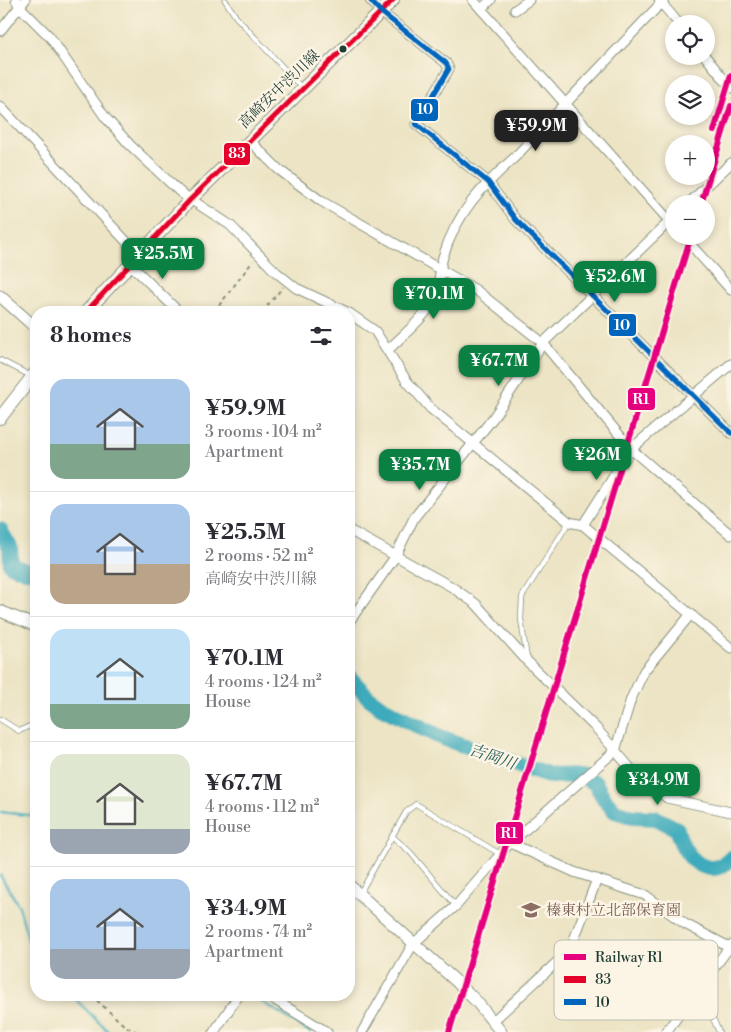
<!DOCTYPE html>
<html lang="en">
<head>
<meta charset="utf-8">
<style>
  :root { --surface:#fff; --page:#f2f2f3; --text:#2b2b33; --muted:#7c7c81; --line:#e1e1e2; --accent:#0b8043 }
  body { margin:0; font-family:"Libre Bodoni","Noto Serif JP",serif; background:var(--page); color:var(--text); height:100vh; display:flex; flex-direction:column; font-size:19px; white-space:nowrap }
  * { box-sizing:border-box; margin:0 }
  p { font-size:16px; color:var(--muted) }
  .icon { flex:none; width:28px; height:28px; fill:none; stroke:currentColor; stroke-width:2; stroke-linecap:round; stroke-linejoin:round }
  .map { position:relative; flex:1; overflow:hidden }
  .drawer { position:absolute; left:30px; top:306px; width:325px; height:695px; display:flex; flex-direction:column; background:var(--surface); border-radius:20px; box-shadow:0 2px 8px #0003 }
  .drawer>* { flex:none }
  .buttons { position:absolute; left:665px; top:15px; display:grid; gap:10px }
  .buttons a { display:grid; place-items:center; width:50px; height:50px; border-radius:50%; background:var(--surface); box-shadow:0 2px 8px #0003; font-size:25px }
  .price { position:absolute; translate:-50% -42px; padding:0 11px; border-radius:10px; background:var(--accent); color:#fff; font-size:16px; line-height:32px; filter:drop-shadow(0 1px 2px #0008) }
  .price::after { content:''; position:absolute; left:50%; top:30px; width:15px; height:11px; margin-left:-8px; background:inherit; clip-path:polygon(0 0,100% 0,50% 100%) }
  .price.on { background:#222; color:#fff }
  ul { padding:0; list-style:none }
  li { display:flex; align-items:center; gap:15px; height:125px; padding:0 20px }
  li+li { border-top:1px solid var(--line) }
  li span { display:grid; place-items:center; flex:none; width:140px; height:100px; border-radius:15px; color:#555 }
  li>.icon { margin-inline-start:auto }
  span .icon { width:60px; height:60px; fill:#fffc; stroke-width:1 }
  li b { font-size:21px }
  h2 { display:flex; justify-content:space-between; align-items:center; height:60px; padding:0 20px; font-size:21px }
  .map>svg:first-child { display:block }
  .lines { fill:none; stroke-linecap:round; stroke-linejoin:round }
  .stream { stroke:#3dabbb; stroke-width:2.5 }
  .river { stroke:#3dabbb; stroke-width:16 }
  .lane-casing { stroke:#86907c; stroke-width:6 }
  .street-casing { stroke:#86907c; stroke-width:11 }
  .secondary-casing { stroke:#86907c; stroke-width:13 }
  .primary-casing { stroke:#86907c; stroke-width:14 }
  .path { stroke:#86907c; stroke-width:2; stroke-dasharray:4 4; stroke-linecap:butt }
  .lane { stroke:#fff; stroke-width:4.5 }
  .street { stroke:#fff; stroke-width:9 }
  .secondary { stroke:#fff; stroke-width:11 }
  .primary { stroke:#fff; stroke-width:12 }
  .bus-1-casing { stroke:#fcf5e5; stroke-width:9 }
  .bus-2-casing { stroke:#fcf5e5; stroke-width:9 }
  .bus-1 { stroke:#e4002b; stroke-width:5 }
  .bus-2 { stroke:#0065bd; stroke-width:5 }
  .rail-1-casing { stroke:#fcf5e5; stroke-width:10 }
  .rail-1 { stroke:#e5007d; stroke-width:6 }
  .bus-dot { fill:#1f3d34; stroke:#fcf5e5; stroke-width:2 }
  .labels { text-anchor:middle; stroke-width:5; stroke-linejoin:round; paint-order:stroke }
  .street-label { font-size:15px; fill:#1f3d34; stroke:#fcf5e5 }
  .education-label { font-size:15px; fill:#785e54; stroke:#fcf5e5; text-anchor:start }
  .water-label { font-size:16px; font-style:italic; fill:#285e5c; stroke:#fcf5e5 }
  .key { fill:#fcf5e5; stroke:#babeb0; stroke-width:1 }
  .key-label { font-size:14px; fill:#1f3d34 }
  .line-badge { stroke:#fcf5e5; stroke-width:2 }
  .badge-label { font-size:14px; text-anchor:middle; font-weight:bold; fill:#fff }
</style>
</head>
<body>
<div class="map">
<svg width="731" height="1032" viewBox="0 0 731 1032">
  <rect width="100%" height="100%" fill="#fcf5e5"/>
  <filter id="ink" filterUnits="userSpaceOnUse"><feTurbulence type="fractalNoise" baseFrequency=".02" numOctaves="2"/><feDisplacementMap in="SourceGraphic" scale="10" xChannelSelector="R" yChannelSelector="G"/><feConvolveMatrix kernelMatrix="1 2 1 2 8 2 1 2 1" color-interpolation-filters="sRGB"/></filter>
  <filter id="wash" filterUnits="userSpaceOnUse"><feTurbulence type="fractalNoise" baseFrequency=".0096" numOctaves="4" result="noise"/><feDisplacementMap in="SourceGraphic" scale="20" xChannelSelector="R" yChannelSelector="G"/><feGaussianBlur stdDeviation="1.12" result="paint"/><feColorMatrix in="noise" values="0 0 0 0 0 0 0 0 0 0 0 0 0 0 0 0 0 1.4 0 .05"/><feComposite in="paint" operator="in"/></filter>
  <g filter="url(#wash)">
    <rect width="100%" height="100%" fill="#ece4c4"/>
    <g class="lines">
      <g class="stream">
        <path d="M0,812l36,4"/>
        <path d="M0,875l19,31 10,37 7,13"/>
        <path d="M71,995l38,37"/>
        <path d="M251,995l59,37"/>
      </g>
      <g class="river">
        <path d="M0,530l10,17 1,18 15,6h10"/>
        <path d="M349,677l20,21 12,9 59,30 111,39 29,-1 15,8 10,17 10,11 18,6 23,1 21,11c4,25 31,55 54,29"/>
      </g>
    </g>
  </g>
  <g filter="url(#ink)">
    <g class="lines">
      <g class="lane-casing">
        <g id="lane">
          <path d="M225,0l11,17 65,70"/>
          <path d="M0,360l31,16"/>
          <path d="M527,659l-6,-40 1,-22 47,-75"/>
          <path d="M0,719l19,12 13,-6 4,-7"/>
          <path d="M392,836l18,16 46,54"/>
          <path d="M360,893l46,-81 10,-8 84,50"/>
          <path d="M570,950l66,48 17,-5 28,19"/>
          <path d="M699,987l20,45"/>
        </g>
      </g>
      <g class="street-casing">
        <g id="street">
          <path d="M16,0l4,7 30,30 55,80 25,28 51,48 49,32 46,47 20,16 51,24"/>
          <path d="M370,0l11,12 65,51 3,6 -33,55 72,58 28,38 215,213"/>
          <path d="M473,0l201,226"/>
          <path d="M659,0l20,24"/>
          <path d="M481,9l10,-9"/>
          <path d="M515,10l14,-10"/>
          <path d="M0,31l25,-31"/>
          <path d="M705,56l26,32"/>
          <path d="M0,106l139,149"/>
          <path d="M249,140l29,29 43,32 155,89 67,53 88,106 100,86"/>
          <path d="M688,204l43,-41"/>
          <path d="M683,236l48,54"/>
          <path d="M130,264l49,48"/>
          <path d="M349,313l26,18 31,49 24,28 139,114 14,3 148,123"/>
          <path d="M388,350c14,-14 32,-28 43,-45 10,-14 7,-32 12,-48 14,-45 37,-68 71,-99l150,-158"/>
          <path d="M583,525l48,-76 100,-85"/>
          <path d="M349,530l103,57 24,17 51,57 69,67 35,41 36,29 64,14"/>
          <path d="M349,622l46,-65 19,-39 79,-100 50,-75 131,-126"/>
          <path d="M510,843l64,29 71,23 40,29 46,24"/>
          <path d="M267,995l60,37"/>
          <path d="M492,1022l78,-72 27,-71"/>
          <path d="M214,1032l25,-37"/>
          <path d="M362,1032l51,-88 43,-38 54,-63 105,-92 16,-52 13,-28 47,-57"/>
          <path d="M666,1032l65,-87"/>
        </g>
      </g>
      <g class="secondary-casing">
        <g id="secondary">
          <path d="M0,296l36,32"/>
          <path d="M0,611l36,15"/>
          <path d="M349,885l109,98 19,19 24,30"/>
        </g>
      </g>
      <g class="primary-casing">
        <g id="primary">
          <path d="M86,312l104,-112 203,-200"/>
          <path d="M0,418l36,-46"/>
        </g>
      </g>
      <g class="path">
        <path d="M214,312l39,-51"/>
        <path d="M262,312l21,-25"/>
        <path d="M36,885l-2,1 -3,13 5,18"/>
        <path d="M91,995l34,31 12,6"/>
      </g>
      <use href="#lane" class="lane"/>
      <use href="#street" class="street"/>
      <use href="#secondary" class="secondary"/>
      <use href="#primary" class="primary"/>
      <g class="bus-1-casing">
        <path id="bus-1" d="M86,312l104,-112 203,-200"/>
      </g>
      <g class="bus-2-casing">
        <path id="bus-2" d="M370,0l11,12 65,51 3,6 -33,55 72,58 28,38 215,213"/>
      </g>
      <use href="#bus-1" class="bus-1"/>
      <use href="#bus-2" class="bus-2"/>
      <g class="rail-1-casing">
        <g id="rail-1">
          <path d="M714,131l17,-56"/>
          <path d="M701,204l30,-98"/>
          <path d="M449,1032l242,-796"/>
        </g>
      </g>
      <use href="#rail-1" class="rail-1"/>
    </g>
  </g>
  <defs>
    <g id="school-bare" transform="scale(1.5)"><path d="M0-5L7-2L0 1L-7-2ZM-4 1L0 2.5L4 1V4Q0 6-4 4Z" fill="#8d6e63" stroke="#fcf5e5" stroke-width="2.5" paint-order="stroke"/></g>
  </defs>
  <g fill-rule="evenodd">
    <use href="#school-bare" x="531" y="910"/>
  </g>
  <circle class="bus-dot" cx="343" cy="49" r="4.5"/>
  <g class="labels">
    <g class="street-label">
      <text transform="translate(279 89) rotate(-44)" y="5">高崎安中渋川線</text>
    </g>
    <g class="education-label">
      <text x="546" y="915">榛東村立北部保育園</text>
    </g>
    <g class="water-label">
      <text transform="translate(493 756) rotate(19)" y="6">吉岡川</text>
    </g>
  </g>
  <rect x="554" y="940" width="164" height="80" rx="8" class="key"/>
  <rect x="564" y="954" width="22" height="6" fill="#e5007d"/>
  <rect x="564" y="976" width="22" height="7" fill="#e4002b"/>
  <rect x="564" y="999" width="22" height="6" fill="#0065bd"/>
  <g class="key-label">
    <text x="595" y="962">Railway R1</text>
    <text x="595" y="984">83</text>
    <text x="595" y="1007">10</text>
  </g>
  <g class="line-badge">
    <rect x="410" y="98" width="29" height="24" rx="5" fill="#0065bd"/>
    <rect x="223" y="142" width="28" height="24" rx="5" fill="#e4002b"/>
    <rect x="608" y="313" width="29" height="24" rx="5" fill="#0065bd"/>
    <rect x="627" y="387" width="29" height="24" rx="5" fill="#e5007d"/>
    <rect x="495" y="821" width="29" height="24" rx="5" fill="#e5007d"/>
  </g>
  <g class="badge-label">
    <text x="425" y="114">10</text>
    <text x="237" y="158">83</text>
    <text x="622" y="330">10</text>
    <text x="641" y="404">R1</text>
    <text x="509" y="838">R1</text>
  </g>
</svg>
<div class="buttons">
<a><svg class="icon" aria-label="locate" viewBox="0 0 24 24"><circle cx="12" cy="12" r="6"/><path d="M12 2v4M12 18v4M2 12h4M18 12h4"/></svg></a>
<a><svg class="icon" aria-label="layers" viewBox="0 0 24 24"><path d="M12 4l9 5-9 5-9-5zM3 14l9 5 9-5"/></svg></a>
<a>+</a>
<a>−</a>
</div>
<b class="price on" style="left:536px;top:152px">¥59.9M</b>
<b class="price" style="left:163px;top:280px">¥25.5M</b>
<b class="price" style="left:615px;top:303px">¥52.6M</b>
<b class="price" style="left:434px;top:320px">¥70.1M</b>
<b class="price" style="left:499px;top:387px">¥67.7M</b>
<b class="price" style="left:597px;top:481px">¥26M</b>
<b class="price" style="left:420px;top:491px">¥35.7M</b>
<b class="price" style="left:658px;top:806px">¥34.9M</b>
<section class="drawer">
<h2>8 homes<svg class="icon" aria-label="filters" viewBox="0 0 24 24"><path d="M4 7h16M4 17h16"/><circle cx="9" cy="7" r="2"/><circle cx="15" cy="17" r="2"/></svg></h2>
<ul>
<li><span style="background:linear-gradient(#a9c7e8 65%,#7fa58c 0)"><svg class="icon" aria-label="home" viewBox="0 0 24 24"><path d="M3 11l9-7 9 7M6 9v11h12V9"/></svg></span><div><b>¥59.9M</b><p>3 rooms · 104 m²</p><p>Apartment</p></div></li>
<li><span style="background:linear-gradient(#a9c7e8 60%,#b9a48a 0)"><svg class="icon" aria-label="home" viewBox="0 0 24 24"><path d="M3 11l9-7 9 7M6 9v11h12V9"/></svg></span><div><b>¥25.5M</b><p>2 rooms · 52 m²</p><p>高崎安中渋川線</p></div></li>
<li><span style="background:linear-gradient(#bfe0f5 75%,#7fa58c 0)"><svg class="icon" aria-label="home" viewBox="0 0 24 24"><path d="M3 11l9-7 9 7M6 9v11h12V9"/></svg></span><div><b>¥70.1M</b><p>4 rooms · 124 m²</p><p>House</p></div></li>
<li><span style="background:linear-gradient(#dfe7d0 75%,#9aa5b1 0)"><svg class="icon" aria-label="home" viewBox="0 0 24 24"><path d="M3 11l9-7 9 7M6 9v11h12V9"/></svg></span><div><b>¥67.7M</b><p>4 rooms · 112 m²</p><p>House</p></div></li>
<li><span style="background:linear-gradient(#a9c7e8 70%,#9aa5b1 0)"><svg class="icon" aria-label="home" viewBox="0 0 24 24"><path d="M3 11l9-7 9 7M6 9v11h12V9"/></svg></span><div><b>¥34.9M</b><p>2 rooms · 74 m²</p><p>Apartment</p></div></li>
</ul>
</section>
</div>
</body>
</html>
